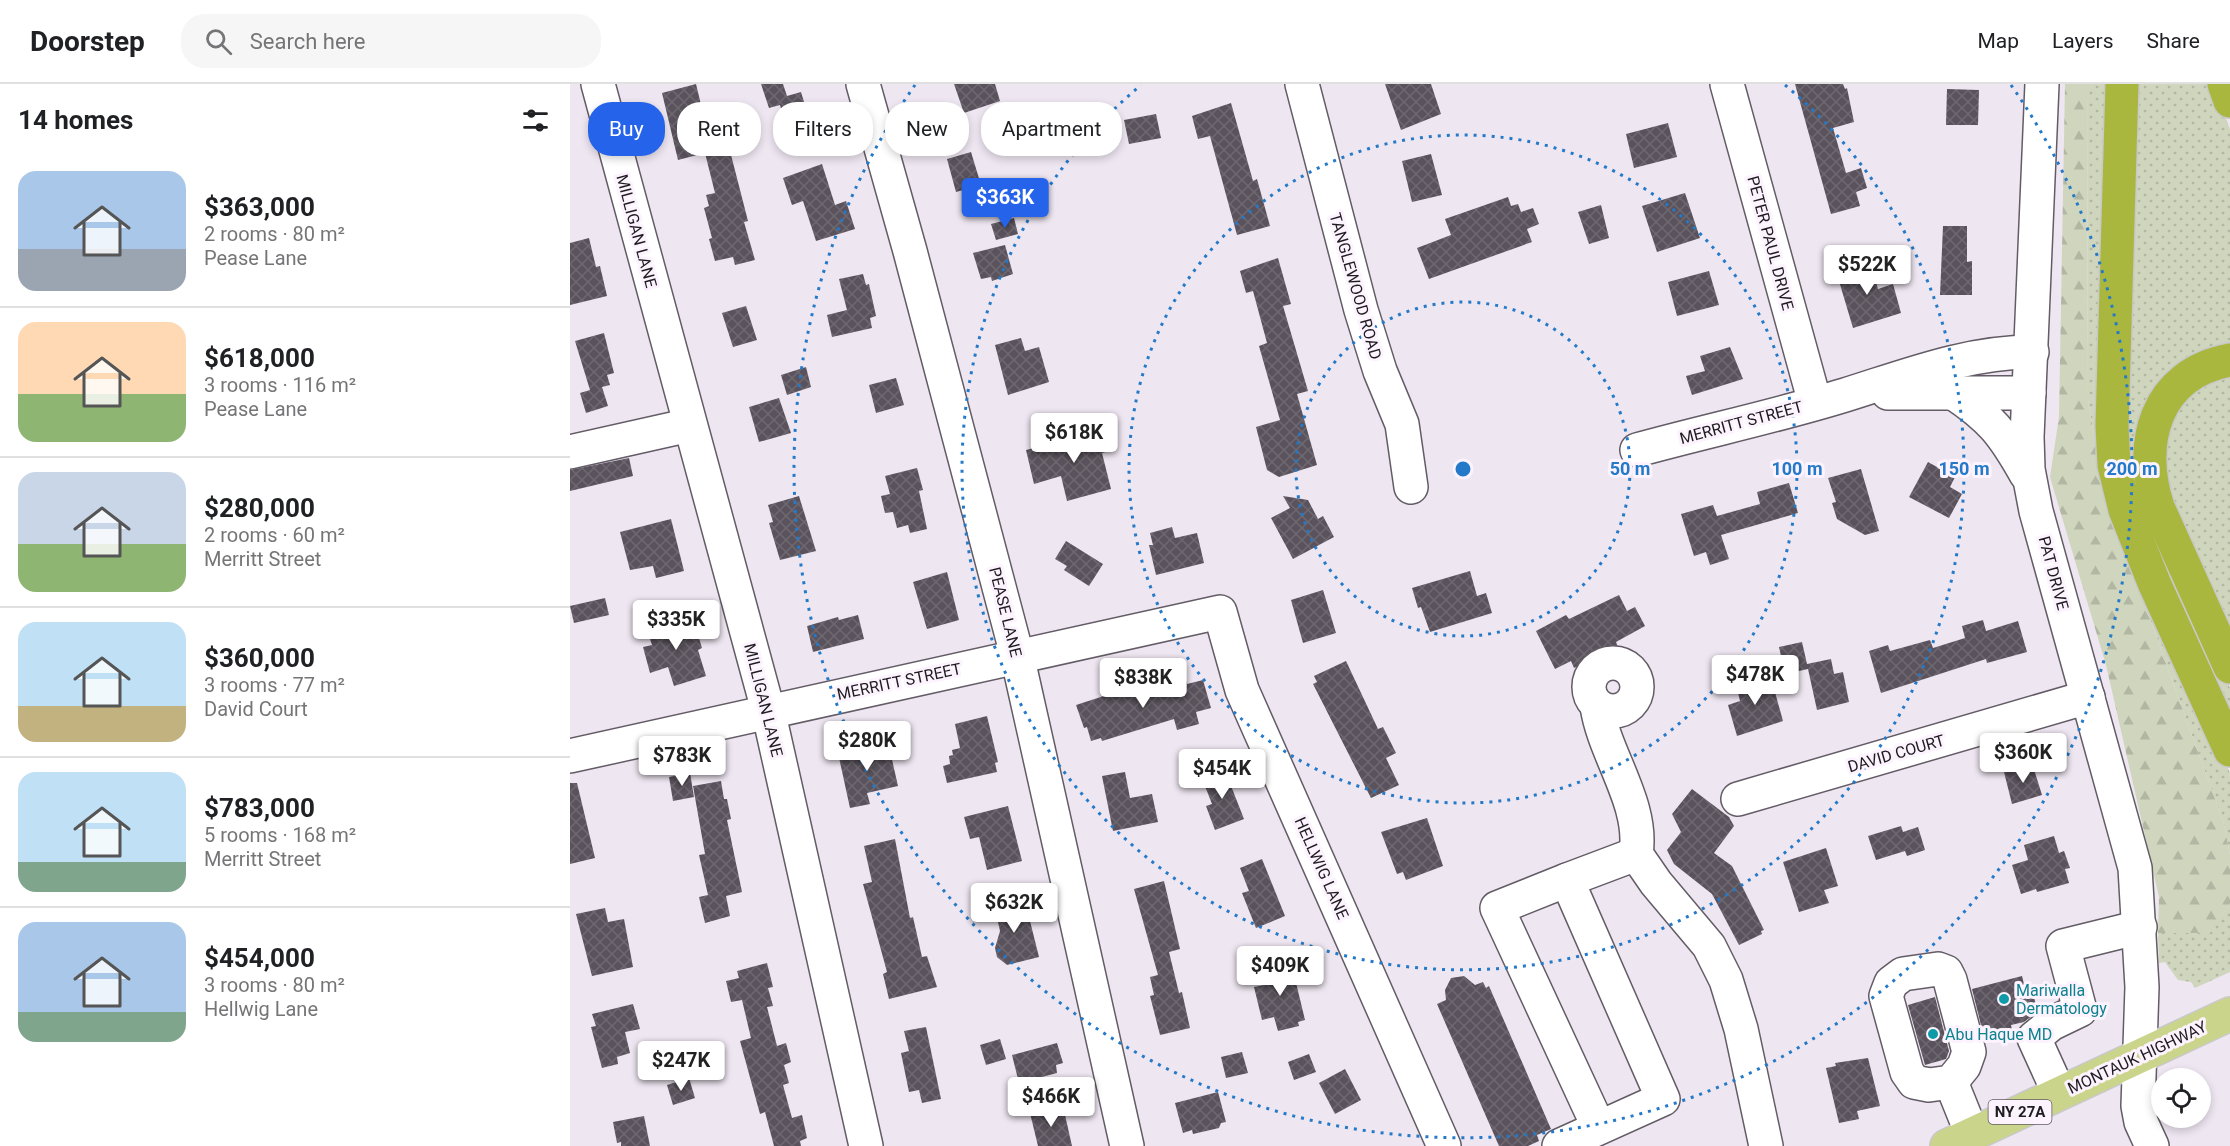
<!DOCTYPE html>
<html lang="en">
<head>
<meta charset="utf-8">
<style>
  :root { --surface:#fff; --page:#f6f6f6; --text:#202124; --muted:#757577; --line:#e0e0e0; --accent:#2563eb }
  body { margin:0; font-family:Roboto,sans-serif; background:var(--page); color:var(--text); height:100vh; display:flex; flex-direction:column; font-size:22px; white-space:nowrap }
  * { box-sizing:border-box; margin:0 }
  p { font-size:20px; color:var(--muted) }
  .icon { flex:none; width:33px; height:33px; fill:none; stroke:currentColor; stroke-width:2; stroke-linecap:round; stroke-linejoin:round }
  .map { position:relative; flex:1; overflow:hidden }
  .details { display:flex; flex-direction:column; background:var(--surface); width:570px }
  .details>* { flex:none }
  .top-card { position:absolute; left:18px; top:18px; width:570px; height:54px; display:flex; gap:12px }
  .fabs { position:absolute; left:1581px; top:984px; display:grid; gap:12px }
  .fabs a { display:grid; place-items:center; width:60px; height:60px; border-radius:50%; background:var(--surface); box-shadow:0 3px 9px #0003; font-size:30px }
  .price { position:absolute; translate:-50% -51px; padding:0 14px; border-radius:6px; background:#fff; color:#222; font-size:20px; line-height:39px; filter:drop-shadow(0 2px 3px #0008) }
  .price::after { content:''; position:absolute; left:50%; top:36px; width:18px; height:14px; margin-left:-9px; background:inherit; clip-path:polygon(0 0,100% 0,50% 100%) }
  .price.on { background:var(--accent); color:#fff }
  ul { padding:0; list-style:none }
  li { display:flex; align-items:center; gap:18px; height:150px; padding:0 18px }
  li+li { border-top:2px solid var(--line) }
  li span { display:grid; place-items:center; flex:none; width:168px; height:120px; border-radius:18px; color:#555 }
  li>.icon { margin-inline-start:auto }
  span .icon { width:72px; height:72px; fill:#fffc; stroke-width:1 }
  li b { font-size:26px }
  h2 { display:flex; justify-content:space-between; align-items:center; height:72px; padding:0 18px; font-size:26px }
  .tag { padding:0 21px; border-radius:24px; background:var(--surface); box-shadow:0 3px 9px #0003; font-size:21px; line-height:54px }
  .tag.on { background:var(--accent); color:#fff }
  header { display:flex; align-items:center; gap:36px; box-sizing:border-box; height:84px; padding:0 30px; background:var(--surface); border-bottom:2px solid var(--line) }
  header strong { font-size:28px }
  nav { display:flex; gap:33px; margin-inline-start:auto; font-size:21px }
  .search { width:420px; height:54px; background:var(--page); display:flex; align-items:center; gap:15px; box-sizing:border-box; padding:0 21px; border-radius:24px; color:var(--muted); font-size:22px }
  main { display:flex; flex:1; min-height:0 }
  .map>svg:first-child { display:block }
  .grass { fill:url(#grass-dots) }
  .forest { fill:url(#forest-firs) }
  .building { fill:url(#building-cross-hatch) }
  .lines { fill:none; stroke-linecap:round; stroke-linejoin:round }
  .minor-casing { stroke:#635c66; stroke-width:36 }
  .major-casing { stroke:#c9c9c9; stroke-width:36 }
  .highway-casing { stroke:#c9c9c9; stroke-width:36 }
  .minor { stroke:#fff; stroke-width:33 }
  .major { stroke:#cbd48b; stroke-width:33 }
  .highway { stroke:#a9b73e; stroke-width:33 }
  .ring { fill:none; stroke:#247ac8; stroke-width:3; stroke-dasharray:3 6 }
  .culture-dot { fill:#0f9aa8; stroke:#fcf3ff; stroke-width:2 }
  .labels { text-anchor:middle; stroke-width:6; stroke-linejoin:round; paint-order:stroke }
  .shield { fill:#fcf3ff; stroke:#615c63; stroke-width:1.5 }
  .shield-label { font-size:15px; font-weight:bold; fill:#1f1c20 }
  .street-label { font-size:16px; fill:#1f1c20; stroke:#fcf3ff }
  .culture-label { font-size:16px; fill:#0d838f; stroke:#fcf3ff; text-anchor:start }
  .centre { fill:#247ac8; stroke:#fcf3ff; stroke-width:3 }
  .ring-label { font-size:18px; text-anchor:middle; font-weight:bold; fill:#247ac8; stroke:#fcf3ff; stroke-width:6; stroke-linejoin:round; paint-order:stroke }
</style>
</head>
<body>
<header>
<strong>Doorstep</strong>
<div class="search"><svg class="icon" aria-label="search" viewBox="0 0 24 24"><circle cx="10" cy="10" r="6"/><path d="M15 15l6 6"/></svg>Search here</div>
<nav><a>Map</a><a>Layers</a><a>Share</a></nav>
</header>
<main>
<section class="details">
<h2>14 homes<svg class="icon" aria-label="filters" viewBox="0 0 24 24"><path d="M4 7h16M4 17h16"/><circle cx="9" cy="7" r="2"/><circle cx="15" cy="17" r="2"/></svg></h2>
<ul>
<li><span style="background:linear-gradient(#a9c7e8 65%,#9aa5b1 0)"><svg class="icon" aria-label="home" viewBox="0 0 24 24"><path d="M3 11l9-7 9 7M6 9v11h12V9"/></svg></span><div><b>$363,000</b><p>2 rooms · 80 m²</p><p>Pease Lane</p></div></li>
<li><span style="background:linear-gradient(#ffd9b3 60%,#8fb573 0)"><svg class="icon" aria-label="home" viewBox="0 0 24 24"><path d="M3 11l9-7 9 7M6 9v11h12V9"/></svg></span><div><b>$618,000</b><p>3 rooms · 116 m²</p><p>Pease Lane</p></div></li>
<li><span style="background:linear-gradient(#c9d6e8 60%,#8fb573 0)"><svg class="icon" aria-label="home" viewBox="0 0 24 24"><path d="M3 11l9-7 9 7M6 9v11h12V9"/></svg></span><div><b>$280,000</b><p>2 rooms · 60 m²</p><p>Merritt Street</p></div></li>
<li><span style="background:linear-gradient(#bfe0f5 70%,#c2b280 0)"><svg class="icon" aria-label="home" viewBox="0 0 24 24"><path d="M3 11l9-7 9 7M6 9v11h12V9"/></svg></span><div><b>$360,000</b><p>3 rooms · 77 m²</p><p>David Court</p></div></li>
<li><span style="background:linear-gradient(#bfe0f5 75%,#7fa58c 0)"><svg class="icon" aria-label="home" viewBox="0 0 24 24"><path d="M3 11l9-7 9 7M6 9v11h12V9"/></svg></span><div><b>$783,000</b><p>5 rooms · 168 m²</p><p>Merritt Street</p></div></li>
<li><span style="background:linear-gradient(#a9c7e8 75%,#7fa58c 0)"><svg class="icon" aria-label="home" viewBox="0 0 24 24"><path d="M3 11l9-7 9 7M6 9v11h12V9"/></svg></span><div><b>$454,000</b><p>3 rooms · 80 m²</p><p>Hellwig Lane</p></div></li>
</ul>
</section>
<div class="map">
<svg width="1660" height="1062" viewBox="0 0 1660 1062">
  <defs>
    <pattern id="grass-dots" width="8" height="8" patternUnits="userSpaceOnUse" patternTransform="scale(1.5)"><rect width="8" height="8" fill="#cfd6bd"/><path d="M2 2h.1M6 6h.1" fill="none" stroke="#b1b7a2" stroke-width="1.8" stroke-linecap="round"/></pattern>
    <pattern id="forest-firs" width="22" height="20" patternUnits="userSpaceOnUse" patternTransform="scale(1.5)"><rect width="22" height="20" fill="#cfd6bd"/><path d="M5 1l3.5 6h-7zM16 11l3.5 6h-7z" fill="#b1b7a2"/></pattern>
    <pattern id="building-cross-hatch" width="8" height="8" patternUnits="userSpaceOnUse" patternTransform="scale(1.5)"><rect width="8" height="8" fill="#5a535d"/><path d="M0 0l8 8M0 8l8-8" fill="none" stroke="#6e6870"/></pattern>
  </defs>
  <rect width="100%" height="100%" fill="#eee6f1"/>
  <g class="grass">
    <path d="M1517,0h26l17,459 100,230v82l-6,-31 -120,-333 -16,-91z"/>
    <path d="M1562,0h81l17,45v227l-63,32 -17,120 80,180v27l-93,-209 -8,-50z"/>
    <path d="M1660,293v260l-67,-162 5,-43 17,-33 34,-21z"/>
    <path d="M1660,820v68l-35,16 -4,-6 -13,-2 -13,-18 -6,1 -1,-30h51z"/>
  </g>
  <path class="forest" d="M1495,0h22l1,316 16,91 120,333 6,31v49l-20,29h-52l1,-36 -53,-232 -56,-188 9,-60z"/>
  <g class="building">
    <path d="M126,0l10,41 30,-7 6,26 -13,3 19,74 -4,1 11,38 -20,5 -2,-8 -18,4 -6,-22 3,-1 -8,-30 5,-2 -3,-11 9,-2 -10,-40 -27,7 -16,-67z"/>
    <path d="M191,0h22l4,12 14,-4 10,33 -23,7 -8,-27 -11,3z"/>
    <path d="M384,0h41l5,17 -36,12z"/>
    <path d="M815,0h46l10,30 -40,16z"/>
    <path d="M1225,0h48l2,5 2,-1 7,34 -21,6 13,45 15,-5 6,20 -11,4 4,14 -29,8z"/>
    <path d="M1377,5l32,1 -1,35h-32z"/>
    <path d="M661,19l22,78 4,-2 13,47 -33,9 -27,-99 -12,3 -6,-23z"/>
    <path d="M586,30l5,24 -32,6 -5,-24z"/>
    <path d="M1098,39l9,34 -43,11 -8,-34z"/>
    <path d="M401,68l10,33 -25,7 -9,-33z"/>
    <path d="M861,70l11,41 -30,7 -10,-41z"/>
    <path d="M252,80l13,41 11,-4 9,28 -39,12 -13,-40 -11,4 -9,-27z"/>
    <path d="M1115,109l15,45 -43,14 -15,-46z"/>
    <path d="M938,113l3,9 7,-2 3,8 12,-4 6,16 -12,5 5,13 -103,37 -12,-31 34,-13 -6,-16z"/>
    <path d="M1031,121l8,33 -20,6 -11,-32z"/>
    <path d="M444,134l4,16 -22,6 -5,-16z"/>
    <path d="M1373,142h24v36l5,-1v34h-32z"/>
    <path d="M19,154l7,29 4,-1 7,30 -37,9v-62z"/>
    <path d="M435,161l8,29 -21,7 -1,-4 -10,2 -8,-26z"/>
    <path d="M708,174l13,46 -8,2 25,85 -11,3 20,71 -38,12 -12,-7 -11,-43 24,-7 -21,-74 8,-3 -14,-52 -7,2 -6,-22z"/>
    <path d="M1299,175l9,30 15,-5 8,29 -48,15 -14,-47 11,-3 -4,-13z"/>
    <path d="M1139,187l10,34 -42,11 -9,-34z"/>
    <path d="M293,190l3,11 3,-1 7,32 -6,2 2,10 -40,9 -5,-22 20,-5 -8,-31z"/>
    <path d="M176,222l11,34 -24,7 -11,-34z"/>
    <path d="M34,249l10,40 -7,2 3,10 -8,2 6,19 -22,7 -6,-20 10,-3 -15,-49z"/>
    <path d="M451,254l4,13 14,-4 10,35 -41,13 -13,-50z"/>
    <path d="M1160,263l13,32 -51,16 -6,-19 19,-5 -5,-15z"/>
    <path d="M236,283l5,20 -24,8 -6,-20z"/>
    <path d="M326,294l8,27 -28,8 -7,-28z"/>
    <path d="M209,314l12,35 -32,9 -10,-35z"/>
    <path d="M537,345l6,21 -11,3 9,36 -44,12 -6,-25 -27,8 -8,-34z"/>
    <path d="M59,374l4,18 -63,15v-21z"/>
    <path d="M1358,378l27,15 -5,10 12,7 -13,24 -40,-21z"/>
    <path d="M347,384l6,22 -4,1 8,38 -17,4 -2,-8 -11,3 -4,-16 -8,1 -4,-17 9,-2 -5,-18z"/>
    <path d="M1291,385l18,62 -14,4 -28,-16 -5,-16 4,-1 -8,-24z"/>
    <path d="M1219,399l9,30 -77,22 8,24 -19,6 -4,-13 -12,4 -13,-42 32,-9 4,11 43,-12 -3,-12z"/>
    <path d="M229,412l17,55 -36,9 -11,-37 4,-1 -5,-17z"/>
    <path d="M713,412l25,4 10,19 5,-3 11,21 -41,22 -22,-41 19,-10z"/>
    <path d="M101,435l13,52 -28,7 -3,-12 -23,4 -10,-38z"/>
    <path d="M602,443l3,11 22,-5 7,30 -48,12 -7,-30h4l-3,-12z"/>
    <path d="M496,457l37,23 -14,22 -25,-16 3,-4 -12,-7z"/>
    <path d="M900,487l7,25 9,-3 6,20 -62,19 -9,-25 -3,1 -6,-20z"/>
    <path d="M377,488l12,48 -32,9 -14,-47z"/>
    <path d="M753,506l13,43 -33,10 -12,-43z"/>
    <path d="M1049,511l8,16 8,-4 10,19 -29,16 2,5 -44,21 -3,-7 -16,8 -19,-38 30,-16 3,4z"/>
    <path d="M35,514l4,17 -35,8 -4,-17z"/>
    <path d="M122,531l10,33 -4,2 8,26 -32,10 -6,-19 -18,6 -7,-26 9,-2 -5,-15z"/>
    <path d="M288,531l6,24 -51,13 -6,-26 31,-9 1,3z"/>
    <path d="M1413,536l3,11 32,-10 9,31 -40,11 -1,-4 -105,34 -12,-42 19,-6 2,6 40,-11 3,8 32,-10 -3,-12z"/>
    <path d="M1232,558l5,22 24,-5 3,15 9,-2 6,30 -32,8 -9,-41 -23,5 -6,-27z"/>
    <path d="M776,577l32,68 5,-2 13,26 -10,5 13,27 -28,13 -58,-114 4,-2 -3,-6z"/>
    <path d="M1200,590l13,47 -46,15 -9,-31 12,-4 -4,-17z"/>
    <path d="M616,596l1,4 16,-4 8,28 -15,4 3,12 -22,6 -3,-11 -72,22 -1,-3 -10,3 -4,-14 -3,1 -8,-23 37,-12 -1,-5 19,-6 4,14z"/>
    <path d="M417,632l11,46 -3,1 2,9 -50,11 -4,-17 7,-2 -1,-8 4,-1 -1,-5 8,-2 -5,-24z"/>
    <path d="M318,658l10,44 -31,7 3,11 -20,4 -12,-55z"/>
    <path d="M1462,679l10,32 -30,9 -8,-32z"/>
    <path d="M654,684l20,51 -29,11 -9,-24 6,-2 -11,-28z"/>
    <path d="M555,688l5,26 22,-4 6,28 -45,9 -11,-55z"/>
    <path d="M120,689l4,24 -21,4 -4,-24z"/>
    <path d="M151,697l3,18h3l4,20 -4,1 15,72 -16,4 4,20 -25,7 -6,-26 9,-2 -9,-40 6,-1 -12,-68z"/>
    <path d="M0,699h7l18,75 -25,6z"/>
    <path d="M1122,705l37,28 5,9 -20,27 18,13 32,64 -3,1 1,3 -23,11 -27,-51 -38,-30 -7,-14 14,-18 -9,-18z"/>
    <path d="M438,722l14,55 -35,9 -8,-33 -9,2 -6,-22z"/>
    <path d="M857,734l16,48 -37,14 -3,-8 -6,2 -16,-42z"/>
    <path d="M1331,742l2,6 15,-5 7,23 -18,6 -2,-5 -29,9 -8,-24z"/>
    <path d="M1484,752l5,17 5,-2 6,17 -5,1 4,14 -32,9 -1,-3 -15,5 -9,-29 16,-5 -4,-15z"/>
    <path d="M325,755l15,79 3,-1 9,40 5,-1 10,31 -48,12 -6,-25 4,-2 -24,-88 9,-2 -8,-36z"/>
    <path d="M1256,764l12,38 -14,4 5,13 -30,9 -16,-50z"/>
    <path d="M692,775l23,57 -29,12 -14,-35 7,-2 -9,-23z"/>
    <path d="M594,797l16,68 -11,3 10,41 3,-1 8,36 -30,7 -10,-39 4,-1 -4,-18 8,-2 -24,-86z"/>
    <path d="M448,814l4,17 6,-2 11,44 -32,8 -10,-8 -2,-9 5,-17 -6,-27z"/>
    <path d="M35,824l3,14 16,-3 9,48 -41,9 -16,-62z"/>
    <path d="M197,879l6,24 -5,1 5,18 -6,1 10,39 9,-3 5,19 -7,3 5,18 -6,2 9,33 10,-3 5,23 -7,3 1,5h-27l-9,-34 -5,2 -20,-73 11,-3 -9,-38 -11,2 -5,-21 13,-3 -2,-7z"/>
    <path d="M717,879l1,3h4l13,54 -7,2 1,4 -21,5 -4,-14 -12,3 -8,-33 10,-2 -4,-16z"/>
    <path d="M894,892l11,9 8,-3 3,6 3,-2 62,143 -14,6 2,6 -11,5h-29l-62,-142 9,-4 -1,-10 6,-12z"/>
    <path d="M1452,892l2,8 6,-2 7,27 -5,1 1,5 -9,7 -13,3 1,5 -28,7 -12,-48z"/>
    <path d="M1365,913l14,54 -3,8 -21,6 -17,-60z"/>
    <path d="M63,920l7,25 -15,3 5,21 -13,4 1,7 -16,4 -11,-41 5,-1 -4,-12z"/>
    <path d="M356,943l15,72 -19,4 -3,-13 -10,2 -8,-39 8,-2 -5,-20z"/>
    <path d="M430,955l6,20 -20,6 -6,-20z"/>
    <path d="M487,959l6,20 -7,2 1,8 -38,10 -7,-28z"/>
    <path d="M672,968l6,21 -22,5 -5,-21z"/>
    <path d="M739,970l7,18 -22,8 -6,-18z"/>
    <path d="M1298,974l12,48 -23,5 2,8 -20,4 -13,-55 10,-2 -1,-3z"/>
    <path d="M775,985l16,31 -26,14 -16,-31z"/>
    <path d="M119,994l6,20 -22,7 -6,-20z"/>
    <path d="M648,1008l8,30 -5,1 -2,5 -26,6 -1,-4 -9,3 -8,-30z"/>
    <path d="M493,1022l9,40h-34l-8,-33z"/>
    <path d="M74,1032l6,30h-29v-4l-4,1 -4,-21z"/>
  </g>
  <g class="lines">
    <g class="minor-casing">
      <g id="minor">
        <path d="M28,0l170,626 98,436"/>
        <path d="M293,0l47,167 107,404 110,491"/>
        <path d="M732,0l59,226 19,61 22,53 9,63"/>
        <path d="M1157,0l88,319"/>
        <path d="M1472,0l-15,353 1,32 8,42 99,357 7,119 -4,119 3,16 11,24"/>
        <path d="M1382,308c39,26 51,41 74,82"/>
        <path d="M1318,309h141"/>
        <path d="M1067,366c69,-19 140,-34 208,-55 61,-19 122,-43 187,-43"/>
        <path d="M0,368l120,-27"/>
        <circle cx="1043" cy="603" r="24"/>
        <path d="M1027,622c7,49 47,97 39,148"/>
        <path d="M0,672l650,-144 22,78 202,456"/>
        <path d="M1168,715l350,-102"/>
        <path d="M997,796l69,-26 20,29 53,63 17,34 15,49 25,117"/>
        <path d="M1381,998l-22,3 -15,-3 -7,-10 -21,-76 5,-13 12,-9 35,-5 8,3 4,8 19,72 -5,14 -13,16 21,52"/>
        <path d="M1489,1009l-25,-55 17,-14 29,-14 -17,-64 77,-19"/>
        <path d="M989,1062l104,-47 -96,-219 -70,28 102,220"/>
      </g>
    </g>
    <g class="major-casing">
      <path id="major" d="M1377,1062l283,-132"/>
    </g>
    <g class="highway-casing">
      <g id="highway">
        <path d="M1552,0l-10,342 2,39 11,45 30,75 75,165"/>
        <path d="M1654,0l6,17"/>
        <path d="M1660,276c-75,14 -93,83 -72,147l72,160"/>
      </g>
    </g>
    <use href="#minor" class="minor"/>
    <use href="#major" class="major"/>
    <use href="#highway" class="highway"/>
  </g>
  <g class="ring">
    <circle cx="893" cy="385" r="167"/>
    <circle cx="893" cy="385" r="334"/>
    <path d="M1215 1A501 501 0 1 1 571 1"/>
    <path d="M1441 1A669 669 0 1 1 345 1"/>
  </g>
  <g class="culture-dot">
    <circle cx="1434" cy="915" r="6"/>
    <circle cx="1363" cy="950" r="6"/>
  </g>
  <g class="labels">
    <rect class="shield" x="1418.5" y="1016" width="63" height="24" rx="4.5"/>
    <g class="shield-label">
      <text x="1450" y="1033">NY 27A</text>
    </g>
    <g class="street-label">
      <text transform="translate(67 147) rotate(75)" y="6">MILLIGAN LANE</text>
      <text transform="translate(1201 159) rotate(75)" y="6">PETER PAUL DRIVE</text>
      <text transform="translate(786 202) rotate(74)" y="6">TANGLEWOOD ROAD</text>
      <text transform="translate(1171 338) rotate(-15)" y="6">MERRITT STREET</text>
      <text transform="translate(1484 489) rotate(75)" y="6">PAT DRIVE</text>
      <text transform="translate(436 528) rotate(76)" y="6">PEASE LANE</text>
      <text transform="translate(329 597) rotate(-12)" y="6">MERRITT STREET</text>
      <text transform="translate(194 616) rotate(76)" y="6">MILLIGAN LANE</text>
      <text transform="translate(1326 669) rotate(-16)" y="6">DAVID COURT</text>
      <text transform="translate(752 784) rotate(66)" y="6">HELLWIG LANE</text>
      <text transform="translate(1567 973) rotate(-25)" y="6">MONTAUK HIGHWAY</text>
    </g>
    <g class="culture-label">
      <text x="1446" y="912">Mariwalla<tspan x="1446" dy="18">Dermatology</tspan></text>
      <text x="1375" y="956">Abu Haque MD</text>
    </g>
  </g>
  <circle cx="893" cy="385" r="9" class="centre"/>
  <g class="ring-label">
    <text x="1060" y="391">50 m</text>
    <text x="1227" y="391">100 m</text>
    <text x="1394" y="391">150 m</text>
    <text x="1562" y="391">200 m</text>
  </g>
</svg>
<div class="fabs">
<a><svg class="icon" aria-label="locate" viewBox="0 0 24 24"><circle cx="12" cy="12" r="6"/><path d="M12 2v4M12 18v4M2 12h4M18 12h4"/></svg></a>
</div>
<b class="price on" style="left:435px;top:145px">$363K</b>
<b class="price" style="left:1297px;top:212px">$522K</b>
<b class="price" style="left:504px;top:380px">$618K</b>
<b class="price" style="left:106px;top:567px">$335K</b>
<b class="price" style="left:1185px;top:622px">$478K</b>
<b class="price" style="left:573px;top:625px">$838K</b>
<b class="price" style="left:297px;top:688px">$280K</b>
<b class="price" style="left:1453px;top:700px">$360K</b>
<b class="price" style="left:112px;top:703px">$783K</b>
<b class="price" style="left:652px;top:716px">$454K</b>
<b class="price" style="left:444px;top:850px">$632K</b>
<b class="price" style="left:710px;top:913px">$409K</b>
<b class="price" style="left:111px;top:1008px">$247K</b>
<b class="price" style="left:481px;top:1044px">$466K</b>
<div class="top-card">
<a class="tag on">Buy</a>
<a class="tag">Rent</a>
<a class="tag">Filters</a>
<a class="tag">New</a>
<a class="tag">Apartment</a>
</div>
</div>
</main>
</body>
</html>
